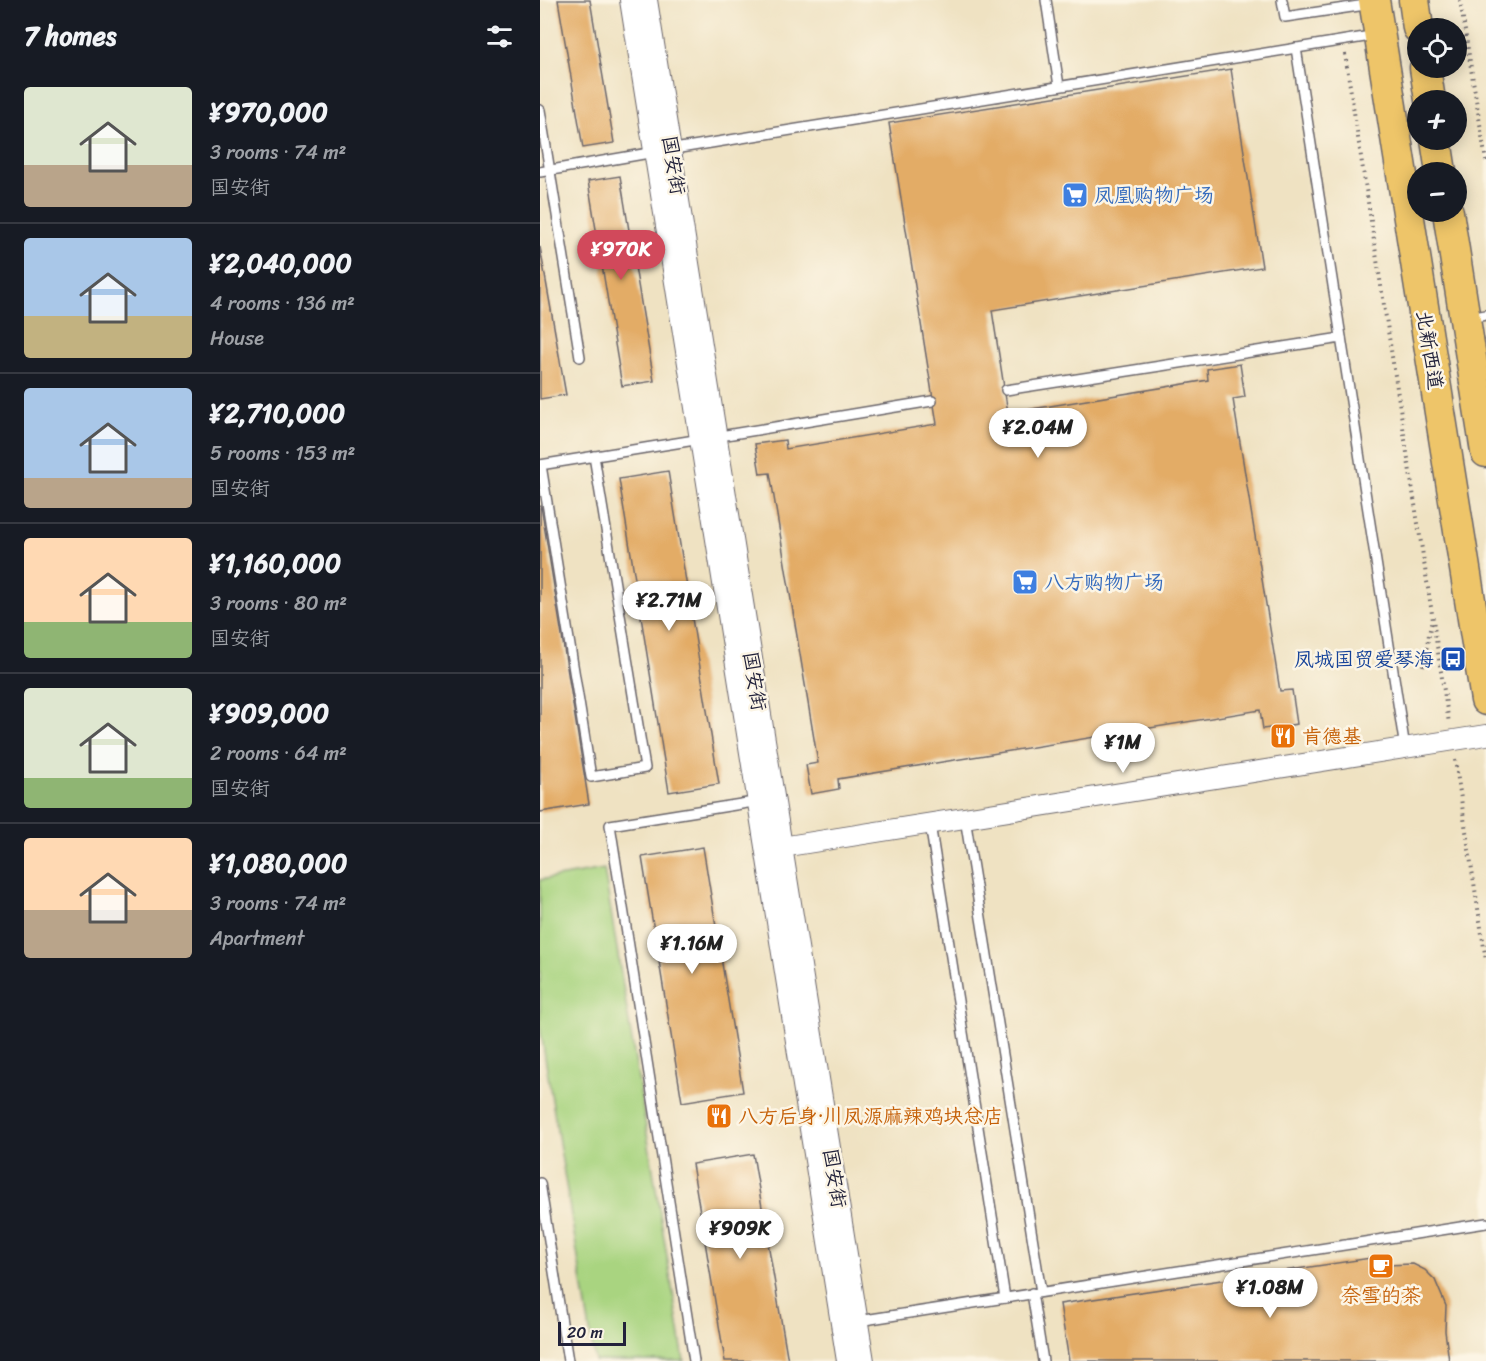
<!DOCTYPE html>
<html lang="en">
<head>
<meta charset="utf-8">
<style>
  :root { --surface:#171b24; --page:#242831; --text:#f1f3f6; --muted:#9ea1a6; --line:#363941; --accent:#d1495b }
  body { margin:0; font-family:Sriracha,"LXGW WenKai TC",sans-serif; background:var(--page); color:var(--text); height:100vh; display:flex; flex-direction:column; font-size:22px; white-space:nowrap }
  * { box-sizing:border-box; margin:0 }
  p { font-size:20px; color:var(--muted) }
  .icon { flex:none; width:33px; height:33px; fill:none; stroke:currentColor; stroke-width:2; stroke-linecap:round; stroke-linejoin:round }
  .map { position:relative; flex:1; overflow:hidden }
  .sheet { display:flex; flex-direction:column; background:var(--surface); width:540px }
  .sheet>* { flex:none }
  .buttons { position:absolute; left:867px; top:18px; display:grid; gap:12px }
  .buttons a { display:grid; place-items:center; width:60px; height:60px; border-radius:50%; background:var(--surface); box-shadow:0 3px 15px #0003; font-size:30px }
  .scale { position:absolute; left:18px; bottom:15px; width:68px; box-sizing:border-box; padding-left:6px; border:3px solid #22223b; border-top:0; font-size:16px; line-height:21px; white-space:nowrap; color:#22223b; -webkit-text-stroke:4px #fcf5e5; paint-order:stroke }
  .price { position:absolute; translate:-50% -51px; padding:0 14px; border-radius:21px; background:#fff; color:#222; font-size:20px; line-height:39px; filter:drop-shadow(0 2px 3px #0008) }
  .price::after { content:''; position:absolute; left:50%; top:36px; width:18px; height:14px; margin-left:-9px; background:inherit; clip-path:polygon(0 0,100% 0,50% 100%) }
  .price.on { background:var(--accent); color:#fff }
  ul { padding:0; list-style:none }
  li { display:flex; align-items:center; gap:18px; height:150px; padding:0 24px }
  li+li { border-top:2px solid var(--line) }
  li span { display:grid; place-items:center; flex:none; width:168px; height:120px; border-radius:6px; color:#555 }
  li>.icon { margin-inline-start:auto }
  span .icon { width:72px; height:72px; fill:#fffc; stroke-width:1 }
  li b { font-size:26px }
  h2 { display:flex; justify-content:space-between; align-items:center; height:72px; padding:0 24px; font-size:26px }
  main { display:flex; flex:1; min-height:0 }
  .map>svg:first-child { display:block }
  .green { fill:#a9d480; stroke:#667b5e; stroke-width:1.5 }
  .building { fill:#e3ac66 }
  .lines { fill:none; stroke-linecap:round; stroke-linejoin:round }
  .service-casing { stroke:#6a656a; stroke-width:12 }
  .minor-casing { stroke:#6a656a; stroke-width:22 }
  .primary-casing { stroke:#6a656a; stroke-width:33 }
  .path { stroke:#6a656a; stroke-width:4; stroke-dasharray:1.5 4.5; stroke-linecap:butt }
  .service { stroke:#fff; stroke-width:9 }
  .minor { stroke:#fff; stroke-width:20 }
  .primary { stroke:#eec569; stroke-width:30 }
  .labels { text-anchor:middle; stroke-width:5; stroke-linejoin:round; paint-order:stroke }
  .street-label { font-size:20px; fill:#22223b; stroke:#fcf5e5 }
  .shop-label { font-size:20px; fill:#366cbe; stroke:#fcf5e5; text-anchor:start }
  .transit-label { font-size:20px; fill:#164399; stroke:#fcf5e5; text-anchor:end }
  .food-label { font-size:20px; fill:#c56008; stroke:#fcf5e5; text-anchor:start }
</style>
</head>
<body>
<main>
<section class="sheet">
<h2>7 homes<svg class="icon" aria-label="filters" viewBox="0 0 24 24"><path d="M4 7h16M4 17h16"/><circle cx="9" cy="7" r="2"/><circle cx="15" cy="17" r="2"/></svg></h2>
<ul>
<li><span style="background:linear-gradient(#dfe7d0 65%,#b9a48a 0)"><svg class="icon" aria-label="home" viewBox="0 0 24 24"><path d="M3 11l9-7 9 7M6 9v11h12V9"/></svg></span><div><b>¥970,000</b><p>3 rooms · 74 m²</p><p>国安街</p></div></li>
<li><span style="background:linear-gradient(#a9c7e8 65%,#c2b280 0)"><svg class="icon" aria-label="home" viewBox="0 0 24 24"><path d="M3 11l9-7 9 7M6 9v11h12V9"/></svg></span><div><b>¥2,040,000</b><p>4 rooms · 136 m²</p><p>House</p></div></li>
<li><span style="background:linear-gradient(#a9c7e8 75%,#b9a48a 0)"><svg class="icon" aria-label="home" viewBox="0 0 24 24"><path d="M3 11l9-7 9 7M6 9v11h12V9"/></svg></span><div><b>¥2,710,000</b><p>5 rooms · 153 m²</p><p>国安街</p></div></li>
<li><span style="background:linear-gradient(#ffd9b3 70%,#8fb573 0)"><svg class="icon" aria-label="home" viewBox="0 0 24 24"><path d="M3 11l9-7 9 7M6 9v11h12V9"/></svg></span><div><b>¥1,160,000</b><p>3 rooms · 80 m²</p><p>国安街</p></div></li>
<li><span style="background:linear-gradient(#dfe7d0 75%,#8fb573 0)"><svg class="icon" aria-label="home" viewBox="0 0 24 24"><path d="M3 11l9-7 9 7M6 9v11h12V9"/></svg></span><div><b>¥909,000</b><p>2 rooms · 64 m²</p><p>国安街</p></div></li>
<li><span style="background:linear-gradient(#ffd9b3 60%,#b9a48a 0)"><svg class="icon" aria-label="home" viewBox="0 0 24 24"><path d="M3 11l9-7 9 7M6 9v11h12V9"/></svg></span><div><b>¥1,080,000</b><p>3 rooms · 74 m²</p><p>Apartment</p></div></li>
</ul>
</section>
<div class="map">
<svg width="946" height="1361" viewBox="0 0 946 1361">
  <rect width="100%" height="100%" fill="#fcf5e5"/>
  <filter id="ink" filterUnits="userSpaceOnUse"><feTurbulence type="fractalNoise" baseFrequency=".0167" numOctaves="2"/><feDisplacementMap in="SourceGraphic" scale="12" xChannelSelector="R" yChannelSelector="G"/><feConvolveMatrix kernelMatrix="1 2 1 2 8 2 1 2 1" color-interpolation-filters="sRGB"/></filter>
  <filter id="wash" filterUnits="userSpaceOnUse"><feTurbulence type="fractalNoise" baseFrequency=".008" numOctaves="4" result="noise"/><feDisplacementMap in="SourceGraphic" scale="24" xChannelSelector="R" yChannelSelector="G"/><feGaussianBlur stdDeviation="1.35" result="paint"/><feColorMatrix in="noise" values="0 0 0 0 0 0 0 0 0 0 0 0 0 0 0 0 0 1.4 0 .05"/><feComposite in="paint" operator="in"/></filter>
  <g filter="url(#wash)">
    <rect width="100%" height="100%" fill="#efe2c2"/>
    <path class="green" d="M64,869l80,492h-89l-55,-334v-147z"/>
    <g id="blocks">
      <g class="building">
        <path d="M18,0h32l24,143 -31,5z"/>
        <path d="M691,69l31,198 -270,43 16,103 200,-33 -1,-11 33,-5 5,33 -12,2 47,292 12,-1 5,34 -34,5 -3,-19 -422,69 1,10 -28,5 -5,-29 12,-2 -48,-290 -10,1 -5,-30 30,-4 1,9 151,-25 -48,-301z"/>
        <path d="M80,176l34,205 -32,5 -34,-205z"/>
        <path d="M0,247l26,148 -26,4z"/>
        <path d="M128,471l51,313 -50,8 -50,-313z"/>
        <path d="M1,506l48,298 -49,8v-305z"/>
        <path d="M163,847l40,245 -61,10 -40,-245z"/>
        <path d="M213,1154l35,207h-63l-33,-197z"/>
        <path d="M844,1256l2,9 27,-1 12,6 10,10 11,26 -1,25 4,30h-380l-9,-57z"/>
      </g>
    </g>
  </g>
  <g filter="url(#ink)">
    <use href="#blocks" fill-opacity="0" stroke="#6a656a" stroke-width="1.5"/>
    <g class="lines">
      <g class="service-casing">
        <g id="service">
          <path d="M506,0l13,86"/>
          <path d="M742,0l3,17 87,-13"/>
          <path d="M756,48l109,700"/>
          <path d="M0,110l40,247"/>
          <path d="M128,150l709,-115"/>
          <path d="M0,172l115,-20"/>
          <path d="M928,318l18,-3"/>
          <path d="M466,390l335,-52"/>
          <path d="M174,437l218,-36"/>
          <path d="M0,465l161,-26"/>
          <path d="M1,465l50,312 54,-9 -51,-312"/>
          <path d="M425,818l76,474"/>
          <path d="M390,824l75,474"/>
          <path d="M0,1183l28,178"/>
          <path d="M492,1293l11,68"/>
          <path d="M318,1321l628,-98"/>
          <path d="M154,1361l-84,-536 150,-24"/>
        </g>
      </g>
      <g class="minor-casing">
        <g id="minor">
          <path d="M90,0l217,1361"/>
          <path d="M107,0l217,1361"/>
          <path d="M229,849l717,-114"/>
        </g>
      </g>
      <g class="primary-casing">
        <g id="primary">
          <path d="M834,0l112,700"/>
          <path d="M874,0l4,28"/>
          <path d="M885,68l5,32"/>
          <path d="M896,140l5,32"/>
          <path d="M908,212l38,240"/>
        </g>
      </g>
      <g class="path">
        <path d="M920,0l26,161"/>
        <path d="M805,54l104,669"/>
        <path d="M883,666l9,-47"/>
        <path d="M915,760l31,200"/>
      </g>
      <use href="#service" class="service"/>
      <use href="#minor" class="minor"/>
      <use href="#primary" class="primary"/>
    </g>
  </g>
  <defs>
    <g id="supermarket-square" transform="scale(1.35)"><rect x="-9" y="-9" width="18" height="18" rx="4" fill="#3f7fe0" stroke="#fcf5e5"/><path d="M-6-5.5h2.5l.6 2H6L4.5 2H-2.5L-4.4-4H-6ZM-1.5 3.2a1.3 1.3 0 1 0 .1 0ZM3 3.2a1.3 1.3 0 1 0 .1 0Z" fill="#fff"/></g>
    <g id="bus-square" transform="scale(1.35)"><rect x="-9" y="-9" width="18" height="18" rx="4" fill="#1a4fb4" stroke="#fcf5e5"/><path d="M-5-6H5V4H4V6H2V4H-2V6H-4V4H-5ZM-3.5-4V0h7V-4ZM-3.5 1.2v1.5H-2V1.2ZM2 1.2v1.5H3.5V1.2Z" fill="#fff"/></g>
    <g id="restaurant-square" transform="scale(1.35)"><rect x="-9" y="-9" width="18" height="18" rx="4" fill="#e8710a" stroke="#fcf5e5"/><path d="M-5-6h1v4h1v-4h1v4h1v-4h1v5L-1.5 .5V6h-2V.5L-5-1ZM5-6V6H3V1.5H1.5Q1.5-4 5-6Z" fill="#fff"/></g>
    <g id="cafe-square" transform="scale(1.35)"><rect x="-9" y="-9" width="18" height="18" rx="4" fill="#e8710a" stroke="#fcf5e5"/><path d="M-5.5-4.5H6V0H3Q3 3.5 0 3.5H-2.5Q-5.5 3.5-5.5 0ZM3-3.2v2h1.7v-2ZM-6 4.5H4V6H-6Z" fill="#fff"/></g>
  </defs>
  <g fill-rule="evenodd">
    <use href="#supermarket-square" x="535" y="195"/>
    <use href="#supermarket-square" x="485" y="582"/>
    <use href="#bus-square" x="913" y="659"/>
    <use href="#restaurant-square" x="743" y="736"/>
    <use href="#restaurant-square" x="179" y="1116"/>
    <use href="#cafe-square" x="841" y="1266"/>
  </g>
  <g class="labels">
    <g class="street-label">
      <text transform="translate(134 165) rotate(81)" y="7">国安街</text>
      <text transform="translate(890 350) rotate(81)" y="7">北新西道</text>
      <text transform="translate(215 681) rotate(81)" y="7">国安街</text>
      <text transform="translate(295 1178) rotate(81)" y="7">国安街</text>
    </g>
    <g class="shop-label">
      <text x="554" y="202">凤凰购物广场</text>
      <text x="504" y="589">八方购物广场</text>
    </g>
    <g class="transit-label">
      <text x="894" y="666">凤城国贸爱琴海</text>
    </g>
    <g class="food-label">
      <text x="762" y="743">肯德基</text>
      <text x="198" y="1123">八方后身·川凤源麻辣鸡块总店</text>
      <text x="841" y="1302" text-anchor="middle">奈雪的茶</text>
    </g>
  </g>
</svg>
<div class="buttons">
<a><svg class="icon" aria-label="locate" viewBox="0 0 24 24"><circle cx="12" cy="12" r="6"/><path d="M12 2v4M12 18v4M2 12h4M18 12h4"/></svg></a>
<a>+</a>
<a>−</a>
</div>
<div class="scale">20 m</div>
<b class="price on" style="left:81px;top:281px">¥970K</b>
<b class="price" style="left:498px;top:459px">¥2.04M</b>
<b class="price" style="left:129px;top:632px">¥2.71M</b>
<b class="price" style="left:583px;top:774px">¥1M</b>
<b class="price" style="left:152px;top:975px">¥1.16M</b>
<b class="price" style="left:200px;top:1260px">¥909K</b>
<b class="price" style="left:730px;top:1319px">¥1.08M</b>
</div>
</main>
</body>
</html>
